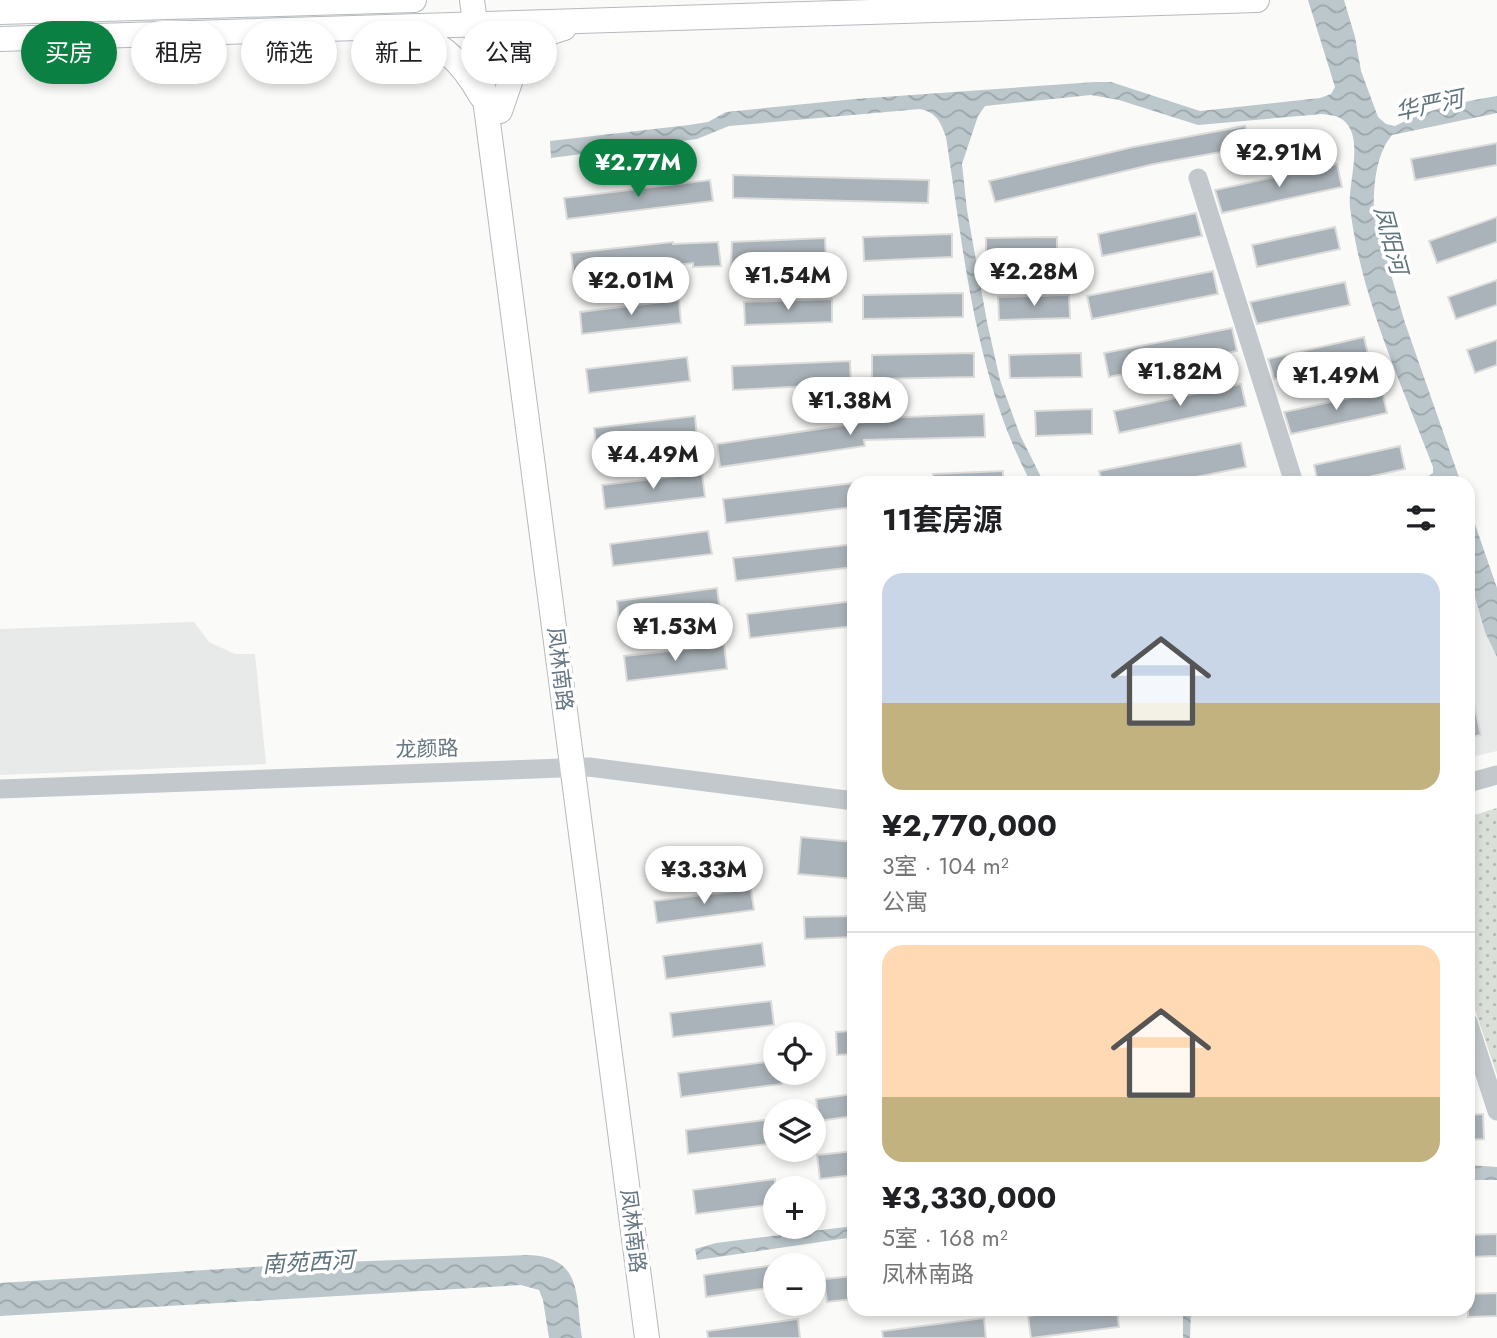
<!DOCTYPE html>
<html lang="zh">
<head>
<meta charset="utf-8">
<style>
  :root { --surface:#fff; --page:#f2f2f2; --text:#202124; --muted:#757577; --line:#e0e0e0; --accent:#0b8043 }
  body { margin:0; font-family:Jost,"Noto Sans SC",sans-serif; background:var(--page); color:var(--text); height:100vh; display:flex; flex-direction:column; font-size:26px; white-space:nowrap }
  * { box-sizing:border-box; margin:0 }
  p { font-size:23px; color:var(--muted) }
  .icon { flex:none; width:38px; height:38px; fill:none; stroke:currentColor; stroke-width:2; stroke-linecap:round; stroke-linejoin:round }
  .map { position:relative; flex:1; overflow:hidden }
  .drawer { position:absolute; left:847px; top:476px; width:628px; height:840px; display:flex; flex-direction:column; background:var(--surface); border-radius:21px; box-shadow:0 4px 10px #0003 }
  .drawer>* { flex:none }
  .banner { position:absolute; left:21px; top:21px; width:665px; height:63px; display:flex; gap:14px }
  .tools { position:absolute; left:763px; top:1022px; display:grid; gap:14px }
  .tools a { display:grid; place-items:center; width:63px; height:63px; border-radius:50%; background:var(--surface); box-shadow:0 4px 10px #0003; font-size:35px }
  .price { position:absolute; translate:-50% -60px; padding:0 16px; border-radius:24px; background:#fff; color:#222; font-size:23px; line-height:46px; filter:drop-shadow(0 2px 4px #0008) }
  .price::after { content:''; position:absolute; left:50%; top:42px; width:21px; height:16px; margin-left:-10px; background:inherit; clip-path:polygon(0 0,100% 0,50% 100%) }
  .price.selected { background:var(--accent); color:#fff }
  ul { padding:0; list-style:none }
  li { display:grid; align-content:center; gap:14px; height:371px; padding:0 35px }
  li+li { border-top:2px solid var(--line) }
  li span { display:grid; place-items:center; height:217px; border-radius:21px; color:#555 }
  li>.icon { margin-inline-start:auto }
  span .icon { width:126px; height:126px; fill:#fffc; stroke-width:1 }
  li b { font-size:30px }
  h2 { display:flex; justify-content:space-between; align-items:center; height:84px; padding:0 35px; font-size:30px }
  .chip { padding:0 24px; border-radius:32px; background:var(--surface); box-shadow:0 4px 10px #0003; font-size:24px; line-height:63px }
  .chip.selected { background:var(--accent); color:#fff }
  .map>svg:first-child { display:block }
  .built { fill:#e8e9e9 }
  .grass { fill:url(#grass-dots) }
  .water { fill:url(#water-waves) }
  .building { fill:#aab3b9; stroke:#dcdcda; stroke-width:2 }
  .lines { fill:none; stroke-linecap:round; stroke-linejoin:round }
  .major-casing { stroke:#b5babe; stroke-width:26 }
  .minor { stroke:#c3c8cc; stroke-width:19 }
  .major { stroke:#fff; stroke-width:24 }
  .labels { text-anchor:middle; stroke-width:7; stroke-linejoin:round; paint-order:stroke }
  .street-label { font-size:21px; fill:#657683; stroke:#fff }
  .water-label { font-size:23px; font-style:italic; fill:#60757c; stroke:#fff }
</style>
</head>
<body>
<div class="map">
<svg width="1497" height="1338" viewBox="0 0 1497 1338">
  <defs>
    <pattern id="grass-dots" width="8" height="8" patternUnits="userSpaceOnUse" patternTransform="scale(1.75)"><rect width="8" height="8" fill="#dadfd7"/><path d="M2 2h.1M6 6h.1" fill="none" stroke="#b4b9b4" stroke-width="1.8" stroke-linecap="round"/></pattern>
    <pattern id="water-waves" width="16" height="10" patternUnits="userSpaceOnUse" patternTransform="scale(1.75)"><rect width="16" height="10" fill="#bbc7cb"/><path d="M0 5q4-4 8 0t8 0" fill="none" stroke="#9ca6aa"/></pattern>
  </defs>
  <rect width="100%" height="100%" fill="#fafaf8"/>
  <g class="built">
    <path d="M1468,573l17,58 12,26v94l-29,7z"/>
    <path d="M194,622l15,20 26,12h20l11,110 -266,11v-146z"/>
  </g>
  <path class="grass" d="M1497,808v267l-29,-86v-172z"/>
  <g class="water">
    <path d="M1308,0h36l11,37 6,34 17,46 8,7 9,2c37,-18 62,-23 102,-30v17l-105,22c-17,20 -19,55 -18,81l31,107 56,160h-44l16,-10v-6c-32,-85 -72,-168 -83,-260 -3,-25 18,-76 -12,-90 -4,-2 -11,-2 -16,-3l-124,11 -79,-25 -28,-5 -106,11 -7,10 -16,48 5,46 20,112 13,58 20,55 24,48h-13c-56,-106 -67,-229 -85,-346 -6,-16 -9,-24 -26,-28l-191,17 -32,13 -146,19 -1,-17 139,-16 19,-3 18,-10 129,-13 240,-17h16l89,29 120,-13 11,-4 4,-7z"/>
    <path d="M1468,504l29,84v69l-12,-25 -17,-59z"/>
    <path d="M1468,1165l29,2v13h-29z"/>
    <path d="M854,1226v11l-157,23 -2,-11 21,-6z"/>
    <path d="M528,1255c55,2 47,40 54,83h-33l-6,-38 -4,-10 -18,-5 -521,31v-33l317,-20z"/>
    <path d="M1183,1309h8l-1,29h-7z"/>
  </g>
  <g class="building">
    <path d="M1245,126l4,21 -95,17 -159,38 -6,-21 144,-34z"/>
    <path d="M1497,143v22l-82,15 -4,-21z"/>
    <path d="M1337,164l5,23 -120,26 -7,-23z"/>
    <path d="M733,175l196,5 -1,23 -195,-5z"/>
    <path d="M710,180l3,21 -146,18 -3,-21z"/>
    <path d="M1196,213l6,23 -100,20 -4,-22z"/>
    <path d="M1497,217v25l-60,21 -8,-22z"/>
    <path d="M1335,227l5,22 -83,18 -5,-22z"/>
    <path d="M952,234v23l-88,4 -1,-24z"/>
    <path d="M1057,237v23l-71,1v-23z"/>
    <path d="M825,238l1,24 -95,4 1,-24z"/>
    <path d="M673,242v2l45,-2 3,24 -28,1v-4l-119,13 -3,-23z"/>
    <path d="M1213,271l5,23 -126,25 -5,-23z"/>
    <path d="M1497,280v25l-41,14 -8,-22z"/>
    <path d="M1345,282l5,23 -93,19 -7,-22z"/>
    <path d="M963,293v24l-100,2v-24z"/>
    <path d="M1069,295l1,23 -71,2 -1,-23z"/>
    <path d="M832,299v23l-87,3 -1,-23z"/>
    <path d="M679,300l2,23 -99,11 -2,-22z"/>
    <path d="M1232,328l5,23 -128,26 -5,-24z"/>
    <path d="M1364,337l5,22 -95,20 -6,-20z"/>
    <path d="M1497,340v25l-22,8 -8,-23z"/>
    <path d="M974,353v24l-102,2v-24z"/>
    <path d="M1081,353l1,24 -72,1 -1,-23z"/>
    <path d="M687,357l3,24 -101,12 -3,-24z"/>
    <path d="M850,361l1,23 -118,6 -1,-24z"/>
    <path d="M1241,384l5,22 -127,27 -5,-22z"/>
    <path d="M1382,391l5,22 -96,21 -7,-22z"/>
    <path d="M1092,409v25l-56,2 -1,-25z"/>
    <path d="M984,414l1,23 -121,3 1,6 -145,21 -3,-23 163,-24v-2z"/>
    <path d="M695,416l2,22 -100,12 -3,-22z"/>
    <path d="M1241,443l5,24 -80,16h-64l-3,-12z"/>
    <path d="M1400,446l5,23 -64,14h-23l-4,-18z"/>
    <path d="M1003,471v12h-70v-9z"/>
    <path d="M702,473l3,24 -100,12 -3,-24z"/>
    <path d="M854,483v24l-128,16 -3,-24z"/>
    <path d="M708,531l4,23 -99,12 -3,-22z"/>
    <path d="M854,544v23l-118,14 -3,-23z"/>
    <path d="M717,588l3,23 -101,13 -2,-23z"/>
    <path d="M854,601v25l-104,12 -3,-24z"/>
    <path d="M724,645l3,24 -100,12 -3,-25z"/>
    <path d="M1473,699l8,36 -13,3v-38z"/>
    <path d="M801,837l53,5v37l-56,-5z"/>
    <path d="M751,889l3,21 -97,13 -3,-22z"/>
    <path d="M854,916v21l-49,2 -1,-22z"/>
    <path d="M762,943l3,23 -99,13 -3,-23z"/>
    <path d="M771,1001l3,24 -101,12 -3,-24z"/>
    <path d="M854,1031v23l-17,1 -1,-23z"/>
    <path d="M775,1061v12h5l2,11 -101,13 -3,-24z"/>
    <path d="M854,1094v22l-35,5 -3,-22z"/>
    <path d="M1483,1114l1,25 -16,1v-25z"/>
    <path d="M772,1119l3,24 -87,11 -2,-24z"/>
    <path d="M854,1151v24l-34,4 -3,-24z"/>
    <path d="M775,1179v25l-79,10 -3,-24z"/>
    <path d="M1497,1234v22l-29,1v-22z"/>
    <path d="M775,1265v22l-69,10 -2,-22z"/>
    <path d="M854,1276v23l-27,3 -3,-23z"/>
    <path d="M1497,1293v23l-29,1v-23z"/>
    <path d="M1077,1309h40l2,18 -88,11 -3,-22z"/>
    <path d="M984,1318l2,20h-103l-1,-7z"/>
    <path d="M798,1319l2,19h-92l-1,-7z"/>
  </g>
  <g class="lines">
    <g class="major-casing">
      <g id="major">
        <path d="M472,0l175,1338"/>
        <path d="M0,12l414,-12"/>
        <path d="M404,33c36,5 60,32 77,63"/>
        <path d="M0,39l1257,-39"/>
        <path d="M500,111l12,-35 27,-40 25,-8"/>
      </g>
    </g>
    <g class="minor">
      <path d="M1198,178l96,305"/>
      <path d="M1468,783l29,-8"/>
      <path d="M0,789l589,-22 265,34"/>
      <path d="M1468,1022l29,89"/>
    </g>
    <use href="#major" class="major"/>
  </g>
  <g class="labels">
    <g class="street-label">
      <text transform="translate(560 669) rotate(83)" y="7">凤林南路</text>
      <text transform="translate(427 749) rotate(-2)" y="7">龙颜路</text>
      <text transform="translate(633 1231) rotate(83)" y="7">凤林南路</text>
    </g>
    <g class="water-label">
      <text transform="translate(1429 105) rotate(-12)" y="8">华严河</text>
      <text transform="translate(1391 240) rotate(75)" y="8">凤阳河</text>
      <text transform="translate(308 1262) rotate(-3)" y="8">南苑西河</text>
    </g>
  </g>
</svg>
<div class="tools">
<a><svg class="icon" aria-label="locate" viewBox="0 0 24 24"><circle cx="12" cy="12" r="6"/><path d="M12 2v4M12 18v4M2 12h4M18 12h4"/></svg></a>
<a><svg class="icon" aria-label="layers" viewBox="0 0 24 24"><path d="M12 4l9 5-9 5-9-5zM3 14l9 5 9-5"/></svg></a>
<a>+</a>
<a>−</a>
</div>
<b class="price" style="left:1279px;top:189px">¥2.91M</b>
<b class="price selected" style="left:638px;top:199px">¥2.77M</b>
<b class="price" style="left:1034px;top:308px">¥2.28M</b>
<b class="price" style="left:788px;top:312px">¥1.54M</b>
<b class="price" style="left:631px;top:317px">¥2.01M</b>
<b class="price" style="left:1180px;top:408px">¥1.82M</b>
<b class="price" style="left:1336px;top:412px">¥1.49M</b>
<b class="price" style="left:850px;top:437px">¥1.38M</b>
<b class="price" style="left:653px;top:491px">¥4.49M</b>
<b class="price" style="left:675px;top:663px">¥1.53M</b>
<b class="price" style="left:704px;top:906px">¥3.33M</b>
<div class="banner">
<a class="chip selected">买房</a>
<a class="chip">租房</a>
<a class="chip">筛选</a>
<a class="chip">新上</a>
<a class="chip">公寓</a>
</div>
<section class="drawer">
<h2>11套房源<svg class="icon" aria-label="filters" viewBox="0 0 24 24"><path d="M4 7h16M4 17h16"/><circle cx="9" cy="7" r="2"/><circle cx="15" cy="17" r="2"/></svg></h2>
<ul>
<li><span style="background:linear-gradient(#c9d6e8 60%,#c2b280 0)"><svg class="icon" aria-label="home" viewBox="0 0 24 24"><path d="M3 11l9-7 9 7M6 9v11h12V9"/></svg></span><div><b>¥2,770,000</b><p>3室 · 104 m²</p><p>公寓</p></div></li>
<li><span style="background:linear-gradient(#ffd9b3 70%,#c2b280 0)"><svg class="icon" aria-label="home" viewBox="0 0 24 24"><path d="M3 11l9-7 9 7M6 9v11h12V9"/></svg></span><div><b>¥3,330,000</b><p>5室 · 168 m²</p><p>凤林南路</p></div></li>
</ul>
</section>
</div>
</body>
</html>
